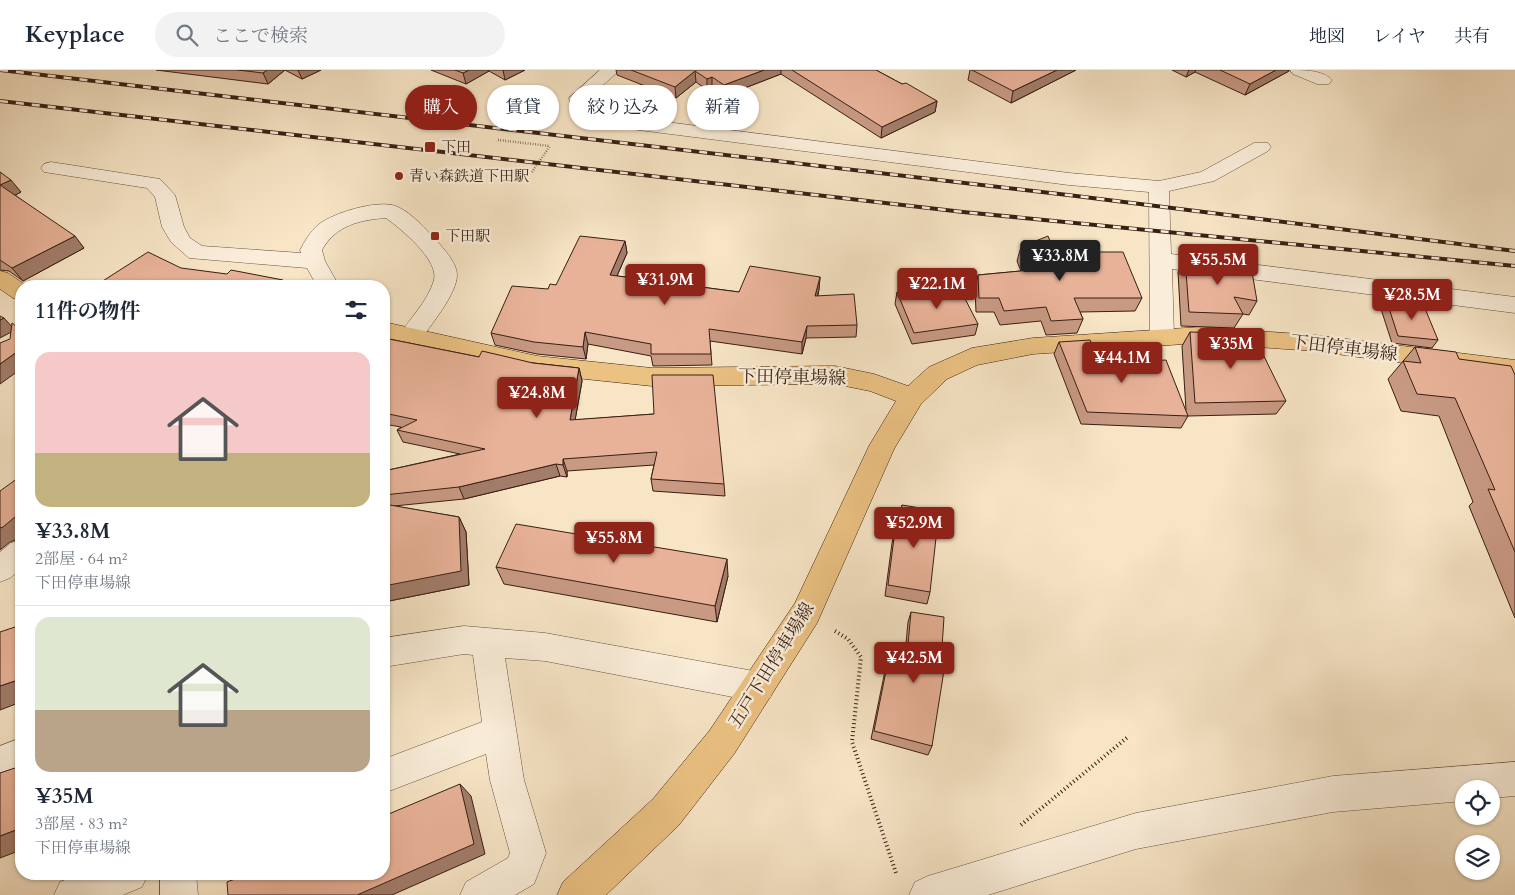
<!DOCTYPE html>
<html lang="ja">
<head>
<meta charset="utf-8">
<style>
  :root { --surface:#fff; --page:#f2f2f3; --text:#1f2937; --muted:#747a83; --line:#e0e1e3; --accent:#8f2418 }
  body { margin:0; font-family:Cardo,"Noto Serif JP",serif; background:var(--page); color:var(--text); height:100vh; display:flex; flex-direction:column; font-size:19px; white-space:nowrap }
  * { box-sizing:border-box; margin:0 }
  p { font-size:16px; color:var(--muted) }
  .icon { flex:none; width:28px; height:28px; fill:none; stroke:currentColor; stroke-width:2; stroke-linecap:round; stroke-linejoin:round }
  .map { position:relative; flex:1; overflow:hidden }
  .side { position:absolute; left:15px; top:210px; width:375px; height:600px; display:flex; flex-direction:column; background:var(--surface); border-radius:20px; box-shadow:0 1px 4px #0004 }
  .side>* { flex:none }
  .top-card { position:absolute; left:405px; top:15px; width:475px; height:45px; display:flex; gap:10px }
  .controls { position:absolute; left:1455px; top:710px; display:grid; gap:10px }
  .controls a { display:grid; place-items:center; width:45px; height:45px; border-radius:50%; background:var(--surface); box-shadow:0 1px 4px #0004; font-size:25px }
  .price { position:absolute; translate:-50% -42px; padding:0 11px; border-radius:5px; background:var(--accent); color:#fff; font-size:16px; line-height:32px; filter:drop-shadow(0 1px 2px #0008) }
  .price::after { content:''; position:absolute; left:50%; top:30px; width:15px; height:11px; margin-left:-8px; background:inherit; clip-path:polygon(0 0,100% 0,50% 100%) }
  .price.current { background:#222; color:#fff }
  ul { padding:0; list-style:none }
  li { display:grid; align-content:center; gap:10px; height:265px; padding:0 20px }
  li+li { border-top:1px solid var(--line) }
  li span { display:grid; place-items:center; height:155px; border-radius:15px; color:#555 }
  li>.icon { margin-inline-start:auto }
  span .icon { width:90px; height:90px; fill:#fffc; stroke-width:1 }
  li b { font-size:21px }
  h2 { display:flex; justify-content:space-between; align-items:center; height:60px; padding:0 20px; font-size:21px }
  .chip { padding:0 18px; border-radius:22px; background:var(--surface); box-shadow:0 1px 4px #0004; font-size:18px; line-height:45px }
  .chip.current { background:var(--accent); color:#fff }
  header { display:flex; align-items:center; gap:30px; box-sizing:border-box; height:70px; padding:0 25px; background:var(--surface); border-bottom:1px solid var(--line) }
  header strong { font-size:24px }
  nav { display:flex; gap:28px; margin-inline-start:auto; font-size:18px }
  .search { width:350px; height:45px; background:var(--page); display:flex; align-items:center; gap:12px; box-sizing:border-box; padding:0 18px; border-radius:28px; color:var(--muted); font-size:19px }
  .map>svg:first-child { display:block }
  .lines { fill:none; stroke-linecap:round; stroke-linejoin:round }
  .minor-casing { stroke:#685040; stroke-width:1 }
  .major-casing { stroke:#381f14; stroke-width:1 }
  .path-far1 { stroke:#381f14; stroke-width:2.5; stroke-dasharray:0.5 2; stroke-linecap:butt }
  .path { stroke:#381f14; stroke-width:4; stroke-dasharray:1 3; stroke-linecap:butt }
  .minor { fill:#faeeda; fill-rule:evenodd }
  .major { fill:#ecc283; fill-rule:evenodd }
  .rail-casing { stroke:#381f14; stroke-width:4 }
  .rail { stroke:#faeeda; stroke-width:2.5; stroke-dasharray:8; stroke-linecap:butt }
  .path-bridge { stroke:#381f14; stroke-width:2.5; stroke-dasharray:0.5 2; stroke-linecap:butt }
  .wall { fill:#c89983; stroke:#381f14 }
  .shaded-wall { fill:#a27d6a; stroke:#381f14 }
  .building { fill:#e8b298; stroke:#381f14 }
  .poi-dot { fill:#8f2418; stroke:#faeeda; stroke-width:2 }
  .labels { text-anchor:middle; stroke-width:5; stroke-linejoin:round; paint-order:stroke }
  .far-poi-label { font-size:15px; fill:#381f14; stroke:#faeeda; text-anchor:start }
  .street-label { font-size:18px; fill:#381f14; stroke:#faeeda }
</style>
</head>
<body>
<header>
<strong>Keyplace</strong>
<div class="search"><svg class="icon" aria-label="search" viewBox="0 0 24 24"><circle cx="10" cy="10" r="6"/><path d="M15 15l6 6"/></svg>ここで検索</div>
<nav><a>地図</a><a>レイヤ</a><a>共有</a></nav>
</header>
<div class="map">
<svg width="1515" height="825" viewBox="0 0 1515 825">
  <rect width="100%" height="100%" fill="#f7e5c6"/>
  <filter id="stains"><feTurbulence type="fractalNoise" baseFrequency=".004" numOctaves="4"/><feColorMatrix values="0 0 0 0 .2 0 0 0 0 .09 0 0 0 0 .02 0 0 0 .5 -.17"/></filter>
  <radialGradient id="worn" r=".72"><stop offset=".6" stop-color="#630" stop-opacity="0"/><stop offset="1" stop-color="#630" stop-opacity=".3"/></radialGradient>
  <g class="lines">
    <g class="minor-casing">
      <g id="minor">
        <path d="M600,0h20l-33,29 2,10 14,5 466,59 90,8 42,-9 53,-29h14l3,4 -3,4 -54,30 -45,10 2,63 344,43v16l-343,-44 2,68 -4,6 -8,2 -8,-2 -4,-6 -1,-145 -80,-7 -469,-60 -26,-9 -5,-18z"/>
        <path d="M1290,0c14,0 33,0 42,10l-3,4h-12l-24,-10z"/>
        <path d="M51,92l109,17 15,16 9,32 6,11 12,8 99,7 -1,-3c5,-9 10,-18 18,-25 14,-12 63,-27 80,-18 14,6 27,22 38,33 8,9 21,23 21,35 0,19 -27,51 -38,67l-8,2 -8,-2 -4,-6c11,-18 29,-35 35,-56 5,-20 -33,-51 -48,-62 -26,2 -50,7 -64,32l3,11 14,25h-22l-10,-18 -118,-10 -18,-16 -9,-15 -7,-30 -8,-9 -103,-16 -3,-4 3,-4z"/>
        <path d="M21,470v29l-11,9 -10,4v-30l11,-9z"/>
        <path d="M464,556l81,7 214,39 11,4 5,11 -5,11 -11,4 -214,-41 -40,-3 19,122 22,73 -12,31 -19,11h-55l6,-13 42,-24 2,-5 -20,-73 -4,-26 -102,39v-34l98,-37 -9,-67 -9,-1 -80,13v-29z"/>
        <path d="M21,668v34l-21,8v-34z"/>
        <path d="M1515,692v34l-24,2v-9h-27v12l-131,11 -197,37 -148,46h-79l6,-13 13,-6 208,-63 197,-37z"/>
        <path d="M80,804h68l-6,13 -19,8h-69l6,-13z"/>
        <path d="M160,804h36l2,21h-38z"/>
      </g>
    </g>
    <g class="major-casing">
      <g id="major">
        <path d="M0,201l8,2 19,13h-6v15l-8,-3 -13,-9z"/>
        <path d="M384,252l153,34 115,12 183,-2 39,8 34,12 21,-19 43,-19 61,-10 167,-11 114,8 201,25v18l-201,-27 -114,-8 -167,11 -56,11 -30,14 -26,25 -27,45 -77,174 -83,131 -55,71 -73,70h-49l6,-13 90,-83 57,-69 85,-127 74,-157 27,-45 -26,-10 -35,-7 -183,2 -115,-12 -153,-36z"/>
      </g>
    </g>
    <path class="path-far1" d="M498,70l52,6"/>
    <g class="path">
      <path d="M835,561l13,8 13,18 -9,85 44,131"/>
      <path d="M1021,755l108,-89"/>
    </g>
    <use href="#minor" class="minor"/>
    <use href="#major" class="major"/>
    <g class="rail-casing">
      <g id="rail">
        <path d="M0,0l1068,125 447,56"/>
        <path d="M0,31l963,111 552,54"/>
      </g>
    </g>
    <use href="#rail" class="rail"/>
    <path class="path-bridge" d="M532,102l18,-26"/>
  </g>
  <g class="wall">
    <path d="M156,0h165l-19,9 -17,-9 -17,14z"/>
    <path d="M431,0h94l-20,10 -16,-9 -23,13z"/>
    <path d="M616,0h260l26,14 35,17 -2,11 -54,26 -100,-64 -57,22 -12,-8 -5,2 -11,-8 -20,16 -59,-23z"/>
    <path d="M970,0h106l-65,33 -43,-23z"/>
    <path d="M1172,0h117v1l-44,24 -50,-23 -9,5z"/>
    <path d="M0,102l21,20 -6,3 69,53 -61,33 -14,-10 -9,-1z"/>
    <path d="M625,171l2,12 -10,23 122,16 81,-15 -1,12 -1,7 39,29 -1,12 -50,1 -4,16 -92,-13 2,24 -59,1 -2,-10 -63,-12 -2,15 -49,-5 -42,-9 -4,-12 57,-44 8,-4z"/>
    <path d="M1021,177l40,21 5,-1v-1l5,-14 71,46 -7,13 -55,1 3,7 -6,14 -31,2 -5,-14 -41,4 -6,-13h-18l-1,-23 3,-14 43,-4 -4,-10z"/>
    <path d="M1185,188l72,43 -8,14 -6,-1 -9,14 -53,-2 -3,-54z"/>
    <path d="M897,222l81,32 -3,11 -63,9 -17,-40z"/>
    <path d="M1387,232l51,38 -6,8 -40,-5 -11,-34z"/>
    <path d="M1190,262l96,69 -10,13 -88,2 -7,12 -100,-4 -27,-70 5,-12 127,68 -4,-64z"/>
    <path d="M384,268l95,19 100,11 3,13 -7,39 79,-6 70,70 1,12 -72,-5 -2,-12 3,-14 -87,6v6l-7,-1 -96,23 -70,7 65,11 7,15 3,53 -85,17v-131l76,-17 -57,-12 -6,-12 4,-3 -17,-3z"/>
    <path d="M1415,277l100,28v243l-46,-112 4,-4 -34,-86 -38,-5 -13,-32z"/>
    <path d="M902,435l28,87 -3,12 -42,-8 7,-53 3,-13 3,1 1,-13z"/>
    <path d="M496,497l232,9 -11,46 -213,-38z"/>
    <path d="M911,542l21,134 -4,9 -57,-16 16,-78 3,-10 15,3 3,-32z"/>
  </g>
  <g class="shaded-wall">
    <path d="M267,0h18l-17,14 -5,-11z"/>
    <path d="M298,0h23l-19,9z"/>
    <path d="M469,0h19l1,1 -23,13 -3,-11z"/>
    <path d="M503,0h22l-20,10z"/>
    <path d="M764,0h17v4l-57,22v-11z"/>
    <path d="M1057,0h19l-65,33 2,-12z"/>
    <path d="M1189,0h7l-1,2 -9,5z"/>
    <path d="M1276,0h13v1l-44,24 5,-11z"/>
    <path d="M695,1l1,11 -20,16 -1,-11z"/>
    <path d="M712,7v11l-5,2v-11z"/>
    <path d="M937,31l-2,11 -54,26 1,-11z"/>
    <path d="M11,110l10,12 -11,6 -10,-13z"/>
    <path d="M75,166l9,12 -61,33 -11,-13z"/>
    <path d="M625,171l2,12 -15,34 -2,-12z"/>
    <path d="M820,207l-1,12 -5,19 1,-12z"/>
    <path d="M283,210l4,6h-9z"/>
    <path d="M4,248l11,12 -15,8v-18z"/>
    <path d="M807,256l-1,12 -4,16v-12z"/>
    <path d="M585,262l3,12 -2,15 -3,-12z"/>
    <path d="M21,279v20l-21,15v-20z"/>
    <path d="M579,298l3,13 -9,51 -3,-12z"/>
    <path d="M563,389l4,12v6l-4,-12z"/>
    <path d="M556,394l4,12 -96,23 -5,-12z"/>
    <path d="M21,442v25l-3,2 -8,3 -10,8v-22z"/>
    <path d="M459,447l7,15 3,53 -85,17v-16z"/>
    <path d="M727,489l1,17 -11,46 -2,-16z"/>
    <path d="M21,609v23l-21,8v-24z"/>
    <path d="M460,714l11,12 14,58 -93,41h-35z"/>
    <path d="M21,758v22l-21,8v-22z"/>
  </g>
  <g class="building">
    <path d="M238,0h29l-4,3z"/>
    <path d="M455,0h14l-6,3z"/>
    <path d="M631,0h133l-40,15 -12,-8 -5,2 -12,-8 -20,16z"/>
    <path d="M792,0h84l26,14 4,-1 31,18 -55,26z"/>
    <path d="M972,0h85l-44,21z"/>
    <path d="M1220,0h56l-26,14z"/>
    <path d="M0,102l11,8 -11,5z"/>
    <path d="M0,115l75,51 -63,32 -12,-8z"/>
    <path d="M580,166l45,5 -15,34 129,17 11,-26 70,11 -5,19 39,-2 3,31 -50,1 -5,16 -93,-13 2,25h-60v-10l-66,-12 -2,15 -49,-5 -43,-9 21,-47 36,3 2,-5 6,1z"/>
    <path d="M1048,166l13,32 15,-1 -5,-15h52l19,46h-68l9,21 -32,2 -5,-14 -42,4 -5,-13h-20l-1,-23 53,-5 -10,-23z"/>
    <path d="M148,182l33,16 46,6 4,-4 52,10 -5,6h-183z"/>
    <path d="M1185,188l66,8 6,35 -23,-4 9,17 -54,-2z"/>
    <path d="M960,219l18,35 -64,9 -17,-41z"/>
    <path d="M1387,232l37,4 14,34 -40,-4z"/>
    <path d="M0,246l4,2 -4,2z"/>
    <path d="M12,253l9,7v19l-21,15v-21l10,-4z"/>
    <path d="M1190,262l63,2 33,67 -91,2z"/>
    <path d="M384,268l95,19 3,-6 51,12 46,5 -9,52 84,-6 -2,-39h61l11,109 -73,-5 6,-27 -94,7v6l-7,-1 -97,23 -75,8v-24l101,-22 -88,-19 20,-10 -33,-7z"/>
    <path d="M1090,270l10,24 66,-4 22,56 -101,-4 -28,-70z"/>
    <path d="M1415,277l41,5 3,7 52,7 4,9v177l-27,-63 7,1 -40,-92 -38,-4 -14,-33 18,2z"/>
    <path d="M18,408l3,2v32l-18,15 -3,1v-37z"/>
    <path d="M384,434l75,13 2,54 -77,15z"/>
    <path d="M902,435l37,6 -9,81 -42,-7 7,-55 4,1z"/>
    <path d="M516,454l211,35 -12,47 -219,-39z"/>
    <path d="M911,542l33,5 -3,46 4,1 -13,82 -58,-15 16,-80 17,4z"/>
    <path d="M21,555v54l-21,7v-54z"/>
    <path d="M21,696v62l-21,8v-63z"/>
    <path d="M460,714l14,60 -117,51h-129l-1,-13 21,-8h136v-58z"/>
  </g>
  <g class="poi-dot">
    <rect x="424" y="71" width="12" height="12" rx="2.5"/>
    <circle cx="399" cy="106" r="5"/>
    <rect x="430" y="161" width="10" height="10" rx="2.5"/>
  </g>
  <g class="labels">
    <g class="far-poi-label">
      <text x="441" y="82">下田</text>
      <text x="409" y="111">青い森鉄道下田駅</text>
      <text x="445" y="171">下田駅</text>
    </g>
    <g class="street-label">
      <text transform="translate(1344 278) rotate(7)" y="6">下田停車場線</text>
      <text transform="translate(792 307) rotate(1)" y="6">下田停車場線</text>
      <text transform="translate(771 595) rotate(-58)" y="6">五戸下田停車場線</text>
    </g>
  </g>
  <rect width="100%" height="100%" filter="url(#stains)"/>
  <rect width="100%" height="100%" fill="url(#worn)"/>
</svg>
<div class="controls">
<a><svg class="icon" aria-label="locate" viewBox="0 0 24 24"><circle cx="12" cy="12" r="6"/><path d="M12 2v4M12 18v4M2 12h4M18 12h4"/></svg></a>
<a><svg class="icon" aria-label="layers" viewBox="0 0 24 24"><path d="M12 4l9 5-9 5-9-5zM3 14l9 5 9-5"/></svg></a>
</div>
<b class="price current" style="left:1060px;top:212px">¥33.8M</b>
<b class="price" style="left:1218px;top:216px">¥55.5M</b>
<b class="price" style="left:665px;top:236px">¥31.9M</b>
<b class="price" style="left:937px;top:240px">¥22.1M</b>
<b class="price" style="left:1412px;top:251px">¥28.5M</b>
<b class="price" style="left:1231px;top:300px">¥35M</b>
<b class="price" style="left:1122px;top:314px">¥44.1M</b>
<b class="price" style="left:537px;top:349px">¥24.8M</b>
<b class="price" style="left:914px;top:479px">¥52.9M</b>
<b class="price" style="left:614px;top:494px">¥55.8M</b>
<b class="price" style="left:914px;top:614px">¥42.5M</b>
<div class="top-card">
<a class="chip current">購入</a>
<a class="chip">賃貸</a>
<a class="chip">絞り込み</a>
<a class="chip">新着</a>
</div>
<section class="side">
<h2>11件の物件<svg class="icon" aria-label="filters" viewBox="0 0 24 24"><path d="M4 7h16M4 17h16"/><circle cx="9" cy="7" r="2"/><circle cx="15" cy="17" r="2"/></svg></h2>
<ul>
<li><span style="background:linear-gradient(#f6c9c9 65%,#c2b280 0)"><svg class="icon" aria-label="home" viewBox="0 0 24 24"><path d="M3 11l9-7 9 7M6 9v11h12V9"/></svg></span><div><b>¥33.8M</b><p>2部屋 · 64 m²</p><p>下田停車場線</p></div></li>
<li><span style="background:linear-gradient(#dfe7d0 60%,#b9a48a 0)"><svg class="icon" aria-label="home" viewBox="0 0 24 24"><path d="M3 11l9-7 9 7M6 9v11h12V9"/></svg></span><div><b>¥35M</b><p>3部屋 · 83 m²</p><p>下田停車場線</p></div></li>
</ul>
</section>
</div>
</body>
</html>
